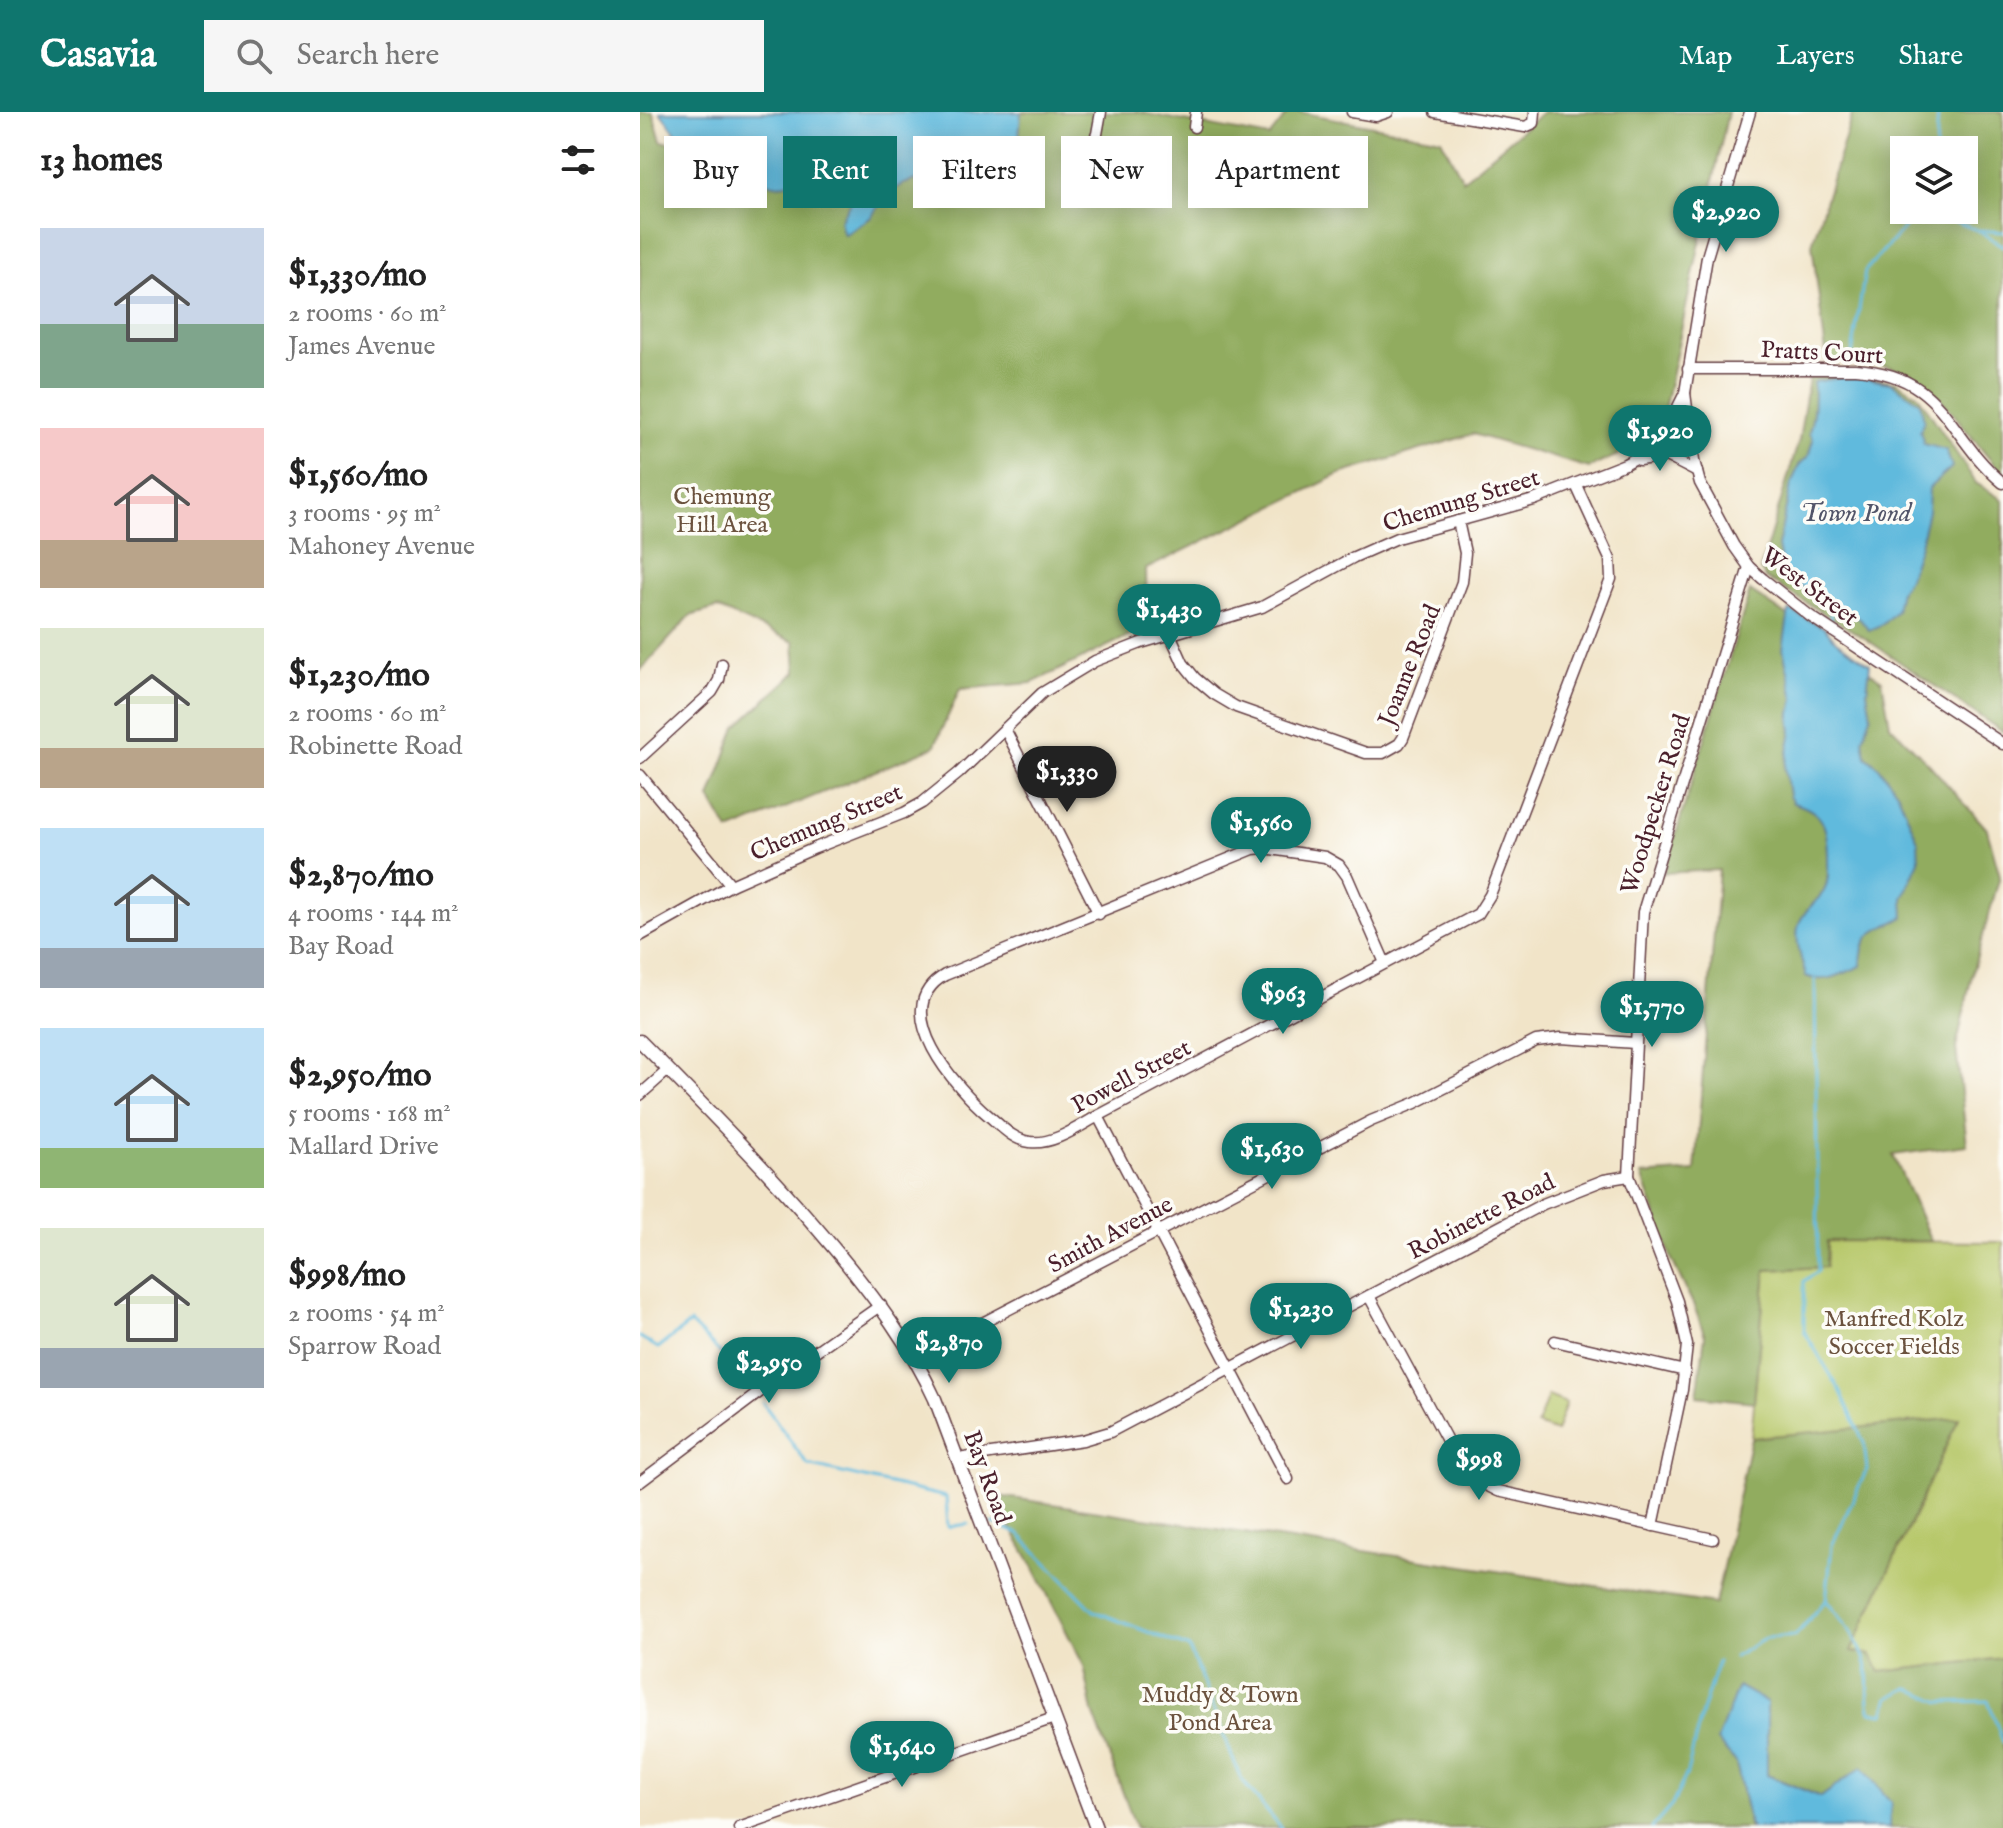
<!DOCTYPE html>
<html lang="en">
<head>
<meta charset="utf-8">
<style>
  :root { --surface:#fff; --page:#f6f6f6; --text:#222; --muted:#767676; --accent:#0f766e }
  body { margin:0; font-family:"IM FELL English",serif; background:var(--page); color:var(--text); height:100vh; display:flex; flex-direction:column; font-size:30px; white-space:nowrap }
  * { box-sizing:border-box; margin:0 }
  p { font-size:26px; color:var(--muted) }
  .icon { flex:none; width:44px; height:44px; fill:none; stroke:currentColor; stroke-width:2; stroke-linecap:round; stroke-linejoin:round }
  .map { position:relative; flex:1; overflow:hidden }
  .side { display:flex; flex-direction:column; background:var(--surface); width:640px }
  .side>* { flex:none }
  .top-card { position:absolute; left:24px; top:24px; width:760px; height:72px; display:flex; gap:16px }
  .tools { position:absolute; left:1250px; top:24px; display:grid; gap:16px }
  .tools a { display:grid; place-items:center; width:88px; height:88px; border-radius:0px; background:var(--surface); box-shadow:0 4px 20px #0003; font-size:40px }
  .price { position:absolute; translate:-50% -68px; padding:0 18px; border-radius:28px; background:var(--accent); color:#fff; font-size:26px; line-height:52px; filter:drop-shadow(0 2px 4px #0008) }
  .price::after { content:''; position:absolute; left:50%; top:48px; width:24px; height:18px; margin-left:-12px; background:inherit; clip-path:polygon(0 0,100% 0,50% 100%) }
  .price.selected { background:#222; color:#fff }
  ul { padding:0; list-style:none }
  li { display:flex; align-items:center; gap:24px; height:200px; padding:0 40px }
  li span { display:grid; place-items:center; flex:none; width:224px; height:160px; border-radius:0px; color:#555 }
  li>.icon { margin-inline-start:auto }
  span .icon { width:96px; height:96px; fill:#fffc; stroke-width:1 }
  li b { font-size:34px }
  h2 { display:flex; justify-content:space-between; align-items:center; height:96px; padding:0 40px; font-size:34px }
  .tag { padding:0 28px; border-radius:0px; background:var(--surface); box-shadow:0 4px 20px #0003; font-size:28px; line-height:72px }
  .tag.selected { background:var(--accent); color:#fff }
  header { display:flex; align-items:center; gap:48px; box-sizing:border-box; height:112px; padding:0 40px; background:var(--accent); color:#fff }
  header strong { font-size:38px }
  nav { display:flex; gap:44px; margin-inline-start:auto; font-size:28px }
  .search { width:560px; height:72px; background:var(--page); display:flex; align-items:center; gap:20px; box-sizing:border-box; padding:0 28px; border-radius:0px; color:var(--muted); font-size:30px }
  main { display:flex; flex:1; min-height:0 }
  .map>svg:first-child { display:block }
  .green { fill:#b7c86b; stroke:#80744b; stroke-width:2 }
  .forest { fill:#91ac5f; stroke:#6e6645; stroke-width:2; fill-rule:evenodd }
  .water { fill:#60badd; stroke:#556c84; stroke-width:2 }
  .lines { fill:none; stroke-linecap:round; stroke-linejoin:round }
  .stream { stroke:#60badd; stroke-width:3 }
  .minor-casing { stroke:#633d43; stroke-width:13 }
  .major-casing { stroke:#633d43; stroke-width:15 }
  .minor { stroke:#fff; stroke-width:10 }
  .major { stroke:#fff; stroke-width:12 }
  .labels { text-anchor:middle; stroke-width:7; stroke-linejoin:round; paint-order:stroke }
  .street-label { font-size:24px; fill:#4a1f2b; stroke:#fdfcf7 }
  .park-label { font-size:24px; fill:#6b523e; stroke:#fdfcf7 }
  .water-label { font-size:26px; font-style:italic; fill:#525569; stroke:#fdfcf7 }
</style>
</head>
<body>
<header>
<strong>Casavia</strong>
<div class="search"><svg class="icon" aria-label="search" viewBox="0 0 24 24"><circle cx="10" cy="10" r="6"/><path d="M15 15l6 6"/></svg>Search here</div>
<nav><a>Map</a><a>Layers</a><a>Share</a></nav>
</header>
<main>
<section class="side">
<h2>13 homes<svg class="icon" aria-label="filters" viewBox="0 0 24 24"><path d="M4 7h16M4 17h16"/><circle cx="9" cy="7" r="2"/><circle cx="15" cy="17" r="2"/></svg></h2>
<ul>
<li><span style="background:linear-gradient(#c9d6e8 60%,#7fa58c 0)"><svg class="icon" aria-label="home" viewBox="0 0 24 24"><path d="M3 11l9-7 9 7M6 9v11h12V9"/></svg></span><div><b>$1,330/mo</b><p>2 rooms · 60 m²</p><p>James Avenue</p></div></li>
<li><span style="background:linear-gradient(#f6c9c9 70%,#b9a48a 0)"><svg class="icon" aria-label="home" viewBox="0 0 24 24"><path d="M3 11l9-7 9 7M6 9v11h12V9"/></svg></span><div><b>$1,560/mo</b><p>3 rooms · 95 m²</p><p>Mahoney Avenue</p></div></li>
<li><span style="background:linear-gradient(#dfe7d0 75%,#b9a48a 0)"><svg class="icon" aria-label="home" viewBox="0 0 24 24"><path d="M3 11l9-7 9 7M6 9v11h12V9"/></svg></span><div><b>$1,230/mo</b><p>2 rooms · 60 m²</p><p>Robinette Road</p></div></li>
<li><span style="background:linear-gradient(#bfe0f5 75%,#9aa5b1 0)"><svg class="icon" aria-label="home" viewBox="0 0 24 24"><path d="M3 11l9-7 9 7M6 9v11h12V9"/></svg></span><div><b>$2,870/mo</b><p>4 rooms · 144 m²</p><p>Bay Road</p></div></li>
<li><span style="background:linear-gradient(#bfe0f5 75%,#8fb573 0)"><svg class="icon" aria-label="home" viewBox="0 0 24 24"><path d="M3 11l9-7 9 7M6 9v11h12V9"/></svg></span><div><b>$2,950/mo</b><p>5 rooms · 168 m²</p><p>Mallard Drive</p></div></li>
<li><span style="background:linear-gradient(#dfe7d0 75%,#9aa5b1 0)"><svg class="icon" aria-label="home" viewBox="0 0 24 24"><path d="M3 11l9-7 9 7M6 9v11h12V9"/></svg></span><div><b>$998/mo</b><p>2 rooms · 54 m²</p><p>Sparrow Road</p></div></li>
</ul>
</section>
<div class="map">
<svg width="1363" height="1716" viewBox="0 0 1363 1716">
  <rect width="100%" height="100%" fill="#fdfcf7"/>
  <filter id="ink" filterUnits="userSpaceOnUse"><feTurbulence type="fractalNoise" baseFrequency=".0125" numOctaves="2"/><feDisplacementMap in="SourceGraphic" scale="16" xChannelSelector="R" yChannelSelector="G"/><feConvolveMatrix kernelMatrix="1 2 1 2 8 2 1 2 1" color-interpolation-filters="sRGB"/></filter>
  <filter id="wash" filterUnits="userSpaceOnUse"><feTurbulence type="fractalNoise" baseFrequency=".006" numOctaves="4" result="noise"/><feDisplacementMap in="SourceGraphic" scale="32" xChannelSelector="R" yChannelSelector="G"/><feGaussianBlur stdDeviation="1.8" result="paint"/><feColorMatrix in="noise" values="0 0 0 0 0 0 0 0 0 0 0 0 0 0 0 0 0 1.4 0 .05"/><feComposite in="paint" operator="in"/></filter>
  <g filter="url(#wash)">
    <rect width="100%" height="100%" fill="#f1e4c8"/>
    <g class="green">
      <path d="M1040,312c6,8 10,29 4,36l-15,-11v-7z"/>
      <path d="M1187,1129l176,1v416l-123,14 -29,-21 70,-150 -170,-63 15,-168 60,-3z"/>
      <path d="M908,1284l18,7 -10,29 -19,-7z"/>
    </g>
    <g class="forest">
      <path d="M0,0h13l8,29 206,47 132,-22 16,-54h122l132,25 20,-25h10l142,27 22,41 80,-68h185l-66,307 -22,26 -51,23 -116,-34 -133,40 -194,95 1,58 -115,56 -72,6 -26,58 -205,84 -19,-33 26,-71 60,-55 -2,-30 -77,-34 -27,8 -50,55z"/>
      <path d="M1213,0h150v361c-14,-12 -24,-28 -36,-42 -49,-64 -60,-66 -140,-70l-15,-117zM1264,38h60v60h-60z"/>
      <path d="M1209,262l47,8 22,13 58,88 27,17v232l-140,-95 -96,-58 -7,-9 39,-130 10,-62z"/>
      <path d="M1110,479l132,89 8,45 39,39 58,65 13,47 -27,94 -17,78 11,97 -74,10 38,86h-104l-1,26 -60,3 -12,132 -57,-6 8,-60 -11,-30 -22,-46 -30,-85 53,-4 24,-301 -55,3z"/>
      <path d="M1319,1306l-108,233 20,4 9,17 123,-14v170h-114l2,-26 -70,-5 -54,-22v-73l-31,59 14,67h-614l-43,-116 -9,-46 -52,-102 -40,-69 723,109 36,-166z"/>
    </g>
    <g class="water">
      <path d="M20,0h361l-3,39 -3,2 -23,-9 -9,10 -13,24 -46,-1 -23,8 -15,11 -16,22 -26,17 -4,-14 18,-32c-13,-14 -31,-25 -50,-16 -13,6 -18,14 -34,11 -13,-2 -19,-17 -31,-20 -9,-3 -22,0 -32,-1 -10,0 -20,-5 -30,-8l-2,-18z"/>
      <path d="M1210,264l41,7 29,19 4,18 -4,11 4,13 22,6 6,17 -23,21 -1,23 -8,34 -11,33 -9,12 -4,21 -13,13 -14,6 -10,-12c-27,-3 -53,-29 -76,-45l-5,-27 13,-62 8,-19 9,-8 5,-17 -4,-7c4,-15 6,-35 4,-51z"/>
      <path d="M1149,498l36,18 11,13 34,23 -3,27 4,25 -8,23 3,17 13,11 19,26 20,48 1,20 -16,37 1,19c-30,16 -42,13 -43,49 -17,7 -37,19 -55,10 -4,-14 -11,-34 -8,-49 4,-16 18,-24 26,-36 5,-9 4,-21 4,-31 0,-31 -3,-49 -35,-57l-4,-7 -4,-29 7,-36 -2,-13 4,-19 -11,-50z"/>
      <path d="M1098,1574l29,16v73l54,22 41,-30 29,35 -2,26h-139l-14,-66 -19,-21z"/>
    </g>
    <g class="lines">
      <g class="stream">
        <path d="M1296,38l2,-38"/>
        <path d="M1285,98l52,20 26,2"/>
        <path d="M1339,119l24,15"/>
        <path d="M1211,249l14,-90 55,-61"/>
        <path d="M1190,507l2,-12"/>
        <path d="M0,1225l18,11 32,-25 58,57"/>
        <path d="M123,1291l45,62 138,32 2,30 20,-3"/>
        <path d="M353,1411l26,11 75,77 95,37 52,131 40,49"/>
        <path d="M1186,1488c17,23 38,44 42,73 2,15 -2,25 3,39l13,2 5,-17 20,-9 32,14 47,-1 15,41"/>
        <path d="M1094,1545l32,-19 29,-2 31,-36 6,-55 35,-76 -3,-26 -23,-51 -37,-61v-50l14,-10 -3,-292"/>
        <path d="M1012,1716l20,-23 15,-32 15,-61 16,-51"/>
      </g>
    </g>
  </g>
  <g filter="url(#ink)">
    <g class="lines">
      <g class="minor-casing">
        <g id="minor">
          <path d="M461,0l-4,22 -6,12 12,26"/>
          <path d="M712,0l24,4 12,-4"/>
          <path d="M795,0l90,15 9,-4 1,-11"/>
          <path d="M1110,0l-43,145 -22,136 9,68 6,22 34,63 15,21 14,12 47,37 193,128"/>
          <path d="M554,15l2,-15"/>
          <path d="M1048,257h167c91,6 90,66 148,114"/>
          <path d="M999,348l27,-4 31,16"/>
          <path d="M530,522l13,29 12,15 19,16 22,13 130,46h17l16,-9 4,-6 59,-156 3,-29 -7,-32"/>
          <path d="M365,617l94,185"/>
          <path d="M0,646l72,-66 7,-12 3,-16"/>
          <path d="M0,663l91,110"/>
          <path d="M0,824l91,-51 84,-37 89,-35 18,-10 37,-30 83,-80 53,-32 46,-18 121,-36 92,-50 43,-19 137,-38 91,-36 23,-13 17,-18 20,-40"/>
          <path d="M745,851l-38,-87 -8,-11 -14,-8 -61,-9 -11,1 -308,126c-60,34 12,114 44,141 12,10 24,24 41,26 23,3 48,-15 68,-26l380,-202 12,-19 121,-316 -1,-20 -34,-74"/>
          <path d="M0,983l28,-25"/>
          <path d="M458,1004l190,363"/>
          <path d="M729,1184l88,163 15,19 26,13 215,48"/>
          <path d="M915,1229l130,30"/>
          <path d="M275,1246l456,-237 44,-18 121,-62 25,-3 74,5"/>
          <path d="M318,1347l125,-19 27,-8 433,-228 61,-24 25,-4"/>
          <path d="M0,1370l153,-115 88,-62"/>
          <path d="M1013,1414l29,-136 5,-45 -10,-44 -48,-125 14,-264 106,-345"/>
          <path d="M99,1716l315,-110"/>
        </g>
      </g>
      <g class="major-casing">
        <path id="major" d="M0,929c68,69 135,136 197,211 38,46 73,92 98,147l161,429"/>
      </g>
      <use href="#minor" class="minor"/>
      <use href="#major" class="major"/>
    </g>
  </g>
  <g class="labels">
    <g class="street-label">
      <text transform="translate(1182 240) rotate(3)" y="8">Pratts Court</text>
      <text transform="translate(821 388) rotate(-17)" y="8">Chemung Street</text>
      <text transform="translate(1170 474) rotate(37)" y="8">West Street</text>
      <text transform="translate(769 553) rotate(-68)" y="8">Joanne Road</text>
      <text transform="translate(1015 692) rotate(-73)" y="8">Woodpecker Road</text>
      <text transform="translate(186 710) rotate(-23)" y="8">Chemung Street</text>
      <text transform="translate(491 964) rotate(-28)" y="8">Powell Street</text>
      <text transform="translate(841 1104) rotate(-27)" y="8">Robinette Road</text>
      <text transform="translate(470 1122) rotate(-28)" y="8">Smith Avenue</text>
      <text transform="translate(348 1365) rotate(70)" y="8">Bay Road</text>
    </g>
    <g class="park-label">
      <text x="82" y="392">Chemung<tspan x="82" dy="28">Hill Area</tspan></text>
      <text x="1254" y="1214">Manfred Kolz<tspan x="1254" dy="28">Soccer Fields</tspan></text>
      <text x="580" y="1590">Muddy &amp; Town<tspan x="580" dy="28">Pond Area</tspan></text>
    </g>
    <g class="water-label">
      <text x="1216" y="409">Town Pond</text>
    </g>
  </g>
</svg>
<div class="tools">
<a><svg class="icon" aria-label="layers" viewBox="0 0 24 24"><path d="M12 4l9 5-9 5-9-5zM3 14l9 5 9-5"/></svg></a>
</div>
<b class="price" style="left:1086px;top:142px">$2,920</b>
<b class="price" style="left:1020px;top:361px">$1,920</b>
<b class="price" style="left:529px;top:540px">$1,430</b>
<b class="price selected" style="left:427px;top:702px">$1,330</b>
<b class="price" style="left:621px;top:753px">$1,560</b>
<b class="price" style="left:643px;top:924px">$963</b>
<b class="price" style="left:1012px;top:937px">$1,770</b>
<b class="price" style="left:632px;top:1079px">$1,630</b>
<b class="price" style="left:661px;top:1239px">$1,230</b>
<b class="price" style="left:309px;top:1273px">$2,870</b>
<b class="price" style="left:129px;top:1293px">$2,950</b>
<b class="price" style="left:839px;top:1390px">$998</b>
<b class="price" style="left:262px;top:1677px">$1,640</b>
<div class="top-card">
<a class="tag">Buy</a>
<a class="tag selected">Rent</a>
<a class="tag">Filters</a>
<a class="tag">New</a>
<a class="tag">Apartment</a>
</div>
</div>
</main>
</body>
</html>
